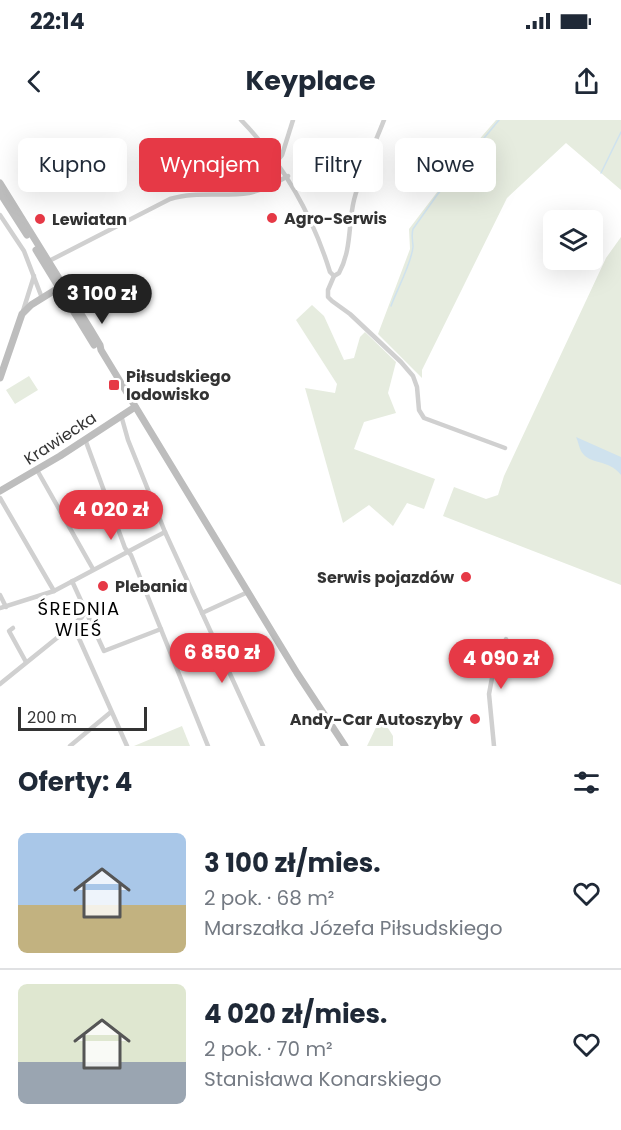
<!DOCTYPE html>
<html lang="pl">
<head>
<meta charset="utf-8">
<style>
  :root { --surface:#fff; --page:#f6f6f7; --text:#1f2937; --muted:#747a83; --line:#e0e1e3; --accent:#e63946 }
  body { margin:0; font-family:Poppins,sans-serif; background:var(--page); color:var(--text); height:100vh; display:flex; flex-direction:column; font-size:22px; white-space:nowrap }
  * { box-sizing:border-box; margin:0 }
  p { font-size:20px; color:var(--muted) }
  .icon { flex:none; width:33px; height:33px; fill:none; stroke:currentColor; stroke-width:2; stroke-linecap:round; stroke-linejoin:round }
  .map { position:relative; height:626px; overflow:hidden }
  .side { display:flex; flex-direction:column; background:var(--surface); flex:1 }
  .side>* { flex:none }
  .hud { position:absolute; left:18px; top:18px; width:585px; height:54px; display:flex; gap:12px }
  .tools { position:absolute; left:543px; top:90px; display:grid; gap:12px }
  .tools a { display:grid; place-items:center; width:60px; height:60px; border-radius:9px; background:var(--surface); box-shadow:0 6px 24px #0002; font-size:30px }
  .scale { position:absolute; left:18px; bottom:15px; width:129px; box-sizing:border-box; padding-left:6px; border:3px solid #333; border-top:0; font-size:16px; line-height:21px; white-space:nowrap; color:#333; -webkit-text-stroke:4px #fff; paint-order:stroke }
  .price { position:absolute; translate:-50% -51px; padding:0 14px; border-radius:21px; background:var(--accent); color:#fff; font-size:20px; line-height:39px; filter:drop-shadow(0 2px 3px #0008) }
  .price::after { content:''; position:absolute; left:50%; top:36px; width:18px; height:14px; margin-left:-9px; background:inherit; clip-path:polygon(0 0,100% 0,50% 100%) }
  .price.current { background:#222; color:#fff }
  ul { padding:0; list-style:none }
  li { display:flex; align-items:center; gap:18px; height:150px; padding:0 18px }
  li+li { border-top:2px solid var(--line) }
  li span { display:grid; place-items:center; flex:none; width:168px; height:120px; border-radius:9px; color:#555 }
  li>.icon { margin-inline-start:auto }
  span .icon { width:72px; height:72px; fill:#fffc; stroke-width:1 }
  li b { font-size:26px }
  h2 { display:flex; justify-content:space-between; align-items:center; height:72px; padding:0 18px; font-size:26px }
  .chip { padding:0 21px; border-radius:9px; background:var(--surface); box-shadow:0 6px 24px #0002; font-size:21px; line-height:54px }
  .chip.current { background:var(--accent); color:#fff }
  .status { display:flex; justify-content:space-between; align-items:center; height:42px; padding:0 30px; background:var(--surface); direction:ltr }
  .status svg { height:16px; fill:currentColor }
  header { display:flex; justify-content:space-between; align-items:center; height:78px; padding:0 18px; background:var(--surface); font-size:27px; font-weight:700 }
  .map>svg:first-child { display:block }
  .green { fill:#e6ecdf }
  .water { fill:#cfe2ee }
  .lines { fill:none; stroke-linecap:round; stroke-linejoin:round }
  .stream { stroke:#cfe2ee; stroke-width:1.5 }
  .street { stroke:#d0d0d0; stroke-width:4.5 }
  .secondary { stroke:#bdbdbd; stroke-width:7 }
  .poi-dot { fill:#e63946; stroke:#fff; stroke-width:2 }
  .labels { text-anchor:middle; stroke-width:6; stroke-linejoin:round; paint-order:stroke }
  .poi-label { font-size:16px; font-weight:bold; fill:#333; stroke:#fff; text-anchor:start }
  .street-label { font-size:16px; fill:#333; stroke:#fff }
  .neighbourhood-label { font-size:18px; letter-spacing:1.5px; fill:#000; stroke:#fff }
</style>
</head>
<body>
<div class="status"><b>22:14</b><svg viewBox="0 0 49 12"><path d="M0 12V9h3v3zM5 12V6h3v6zM10 12V3h3v9zM15 12V0h3v12zM26 1h20v11H26zM47 4h2v5h-2z"/></svg></div>
<header><svg class="icon" aria-label="back" viewBox="0 0 24 24"><path d="M15 5l-7 7 7 7"/></svg>Keyplace<svg class="icon" aria-label="share" viewBox="0 0 24 24"><path d="M12 15V3M7 8l5-5 5 5M5 13v7h14v-7"/></svg></header>
<div class="map">
<svg width="621" height="626" viewBox="0 0 621 626">
  <rect width="100%" height="100%" fill="#fff"/>
  <g class="green">
    <path d="M496,0h125v70l-55,-47 -59,55 -85,172v8l-44,-44 32,-85 -1,-20 54,-71z"/>
    <path d="M621,117v348l-178,-69 11,-29 32,12 12,-4 6,-19 102,-218z"/>
    <path d="M312,185l12,11 20,44 10,-2 6,-21 5,-5 31,30 -8,31 8,20 -32,9 -10,27 81,30 -11,30 -17,-6 -14,23 -24,-21 -26,18 -38,-135 30,5 2,-9 -41,-64z"/>
    <path d="M29,256l9,14 -23,14 -9,-14z"/>
    <path d="M381,597l12,19v10h-26z"/>
    <path d="M182,606l8,20h-56z"/>
  </g>
  <path class="water" d="M576,317l45,20v18c-13,-17 -31,-9 -40,-24 -2,-4 -3,-10 -5,-14z"/>
  <g class="lines">
    <g class="stream">
      <path d="M601,53l20,-41"/>
      <path d="M391,186c6,-17 20,-41 22,-59 0,-6 -2,-11 0,-18l24,-34 62,-75"/>
    </g>
    <g class="street">
      <path d="M241,0c43,44 71,94 89,152l4,4"/>
      <path d="M384,0c-10,26 -23,52 -30,80 -6,24 -2,49 -15,73l-5,3 -6,14v7l4,4 18,13 51,48 12,14 4,11 2,23 5,8 81,30"/>
      <path d="M277,41l5,-6 11,-35"/>
      <path d="M0,95l24,36 18,47"/>
      <path d="M49,141l121,-62c26,-8 53,-2 79,-6 14,-3 27,-10 39,-17"/>
      <path d="M23,191l11,-35"/>
      <path d="M121,295l7,25 37,92 98,214"/>
      <path d="M85,319l40,109 6,7 77,191"/>
      <path d="M37,350l56,99"/>
      <path d="M0,378l54,93"/>
      <path d="M115,397l36,-18"/>
      <path d="M72,461l32,70 57,-22"/>
      <path d="M0,475l6,12"/>
      <path d="M0,488l54,-17 111,-59"/>
      <path d="M202,493l46,-21"/>
      <path d="M73,505l54,121"/>
      <path d="M13,508l-4,3 17,31"/>
      <path d="M0,564l73,-59 9,-8 3,-6"/>
      <path d="M70,626l41,-34"/>
      <path d="M494,626l-5,-52 3,-16 14,-39"/>
    </g>
    <g class="secondary">
      <path d="M0,63l91,147 9,15 1,5 196,323 48,73"/>
      <path d="M0,73l27,42"/>
      <path d="M36,130l58,95"/>
      <path d="M0,258l22,-64 9,-9 29,-18"/>
      <path d="M0,371l60,-35 75,-49"/>
    </g>
  </g>
  <g class="poi-dot">
    <circle cx="272" cy="98" r="6"/>
    <circle cx="40" cy="99" r="6"/>
    <rect x="108" y="259" width="12" height="12" rx="3"/>
    <circle cx="466" cy="457" r="6"/>
    <circle cx="103" cy="466" r="6"/>
    <circle cx="475" cy="599" r="6"/>
  </g>
  <g class="labels">
    <g class="poi-label">
      <text x="284" y="104">Agro-Serwis</text>
      <text x="52" y="105">Lewiatan</text>
      <text x="126" y="262">Piłsudskiego<tspan x="126" dy="18">lodowisko</tspan></text>
      <text x="454" y="463" text-anchor="end">Serwis pojazdów</text>
      <text x="115" y="472">Plebania</text>
      <text x="463" y="605" text-anchor="end">Andy-Car Autoszyby</text>
    </g>
    <g class="street-label">
      <text transform="translate(60 318) rotate(-33)" y="6">Krawiecka</text>
    </g>
    <g class="neighbourhood-label">
      <text x="79" y="495">ŚREDNIA<tspan x="79" dy="21">WIEŚ</tspan></text>
    </g>
  </g>
</svg>
<div class="tools">
<a><svg class="icon" aria-label="layers" viewBox="0 0 24 24"><path d="M12 4l9 5-9 5-9-5zM3 14l9 5 9-5"/></svg></a>
</div>
<div class="scale">200 m</div>
<b class="price current" style="left:102px;top:205px">3 100 zł</b>
<b class="price" style="left:111px;top:421px">4 020 zł</b>
<b class="price" style="left:222px;top:564px">6 850 zł</b>
<b class="price" style="left:501px;top:570px">4 090 zł</b>
<div class="hud">
<a class="chip">Kupno</a>
<a class="chip current">Wynajem</a>
<a class="chip">Filtry</a>
<a class="chip">Nowe</a>
</div>
</div>
<section class="side">
<h2>Oferty: 4<svg class="icon" aria-label="filters" viewBox="0 0 24 24"><path d="M4 7h16M4 17h16"/><circle cx="9" cy="7" r="2"/><circle cx="15" cy="17" r="2"/></svg></h2>
<ul>
<li><span style="background:linear-gradient(#a9c7e8 60%,#c2b280 0)"><svg class="icon" aria-label="home" viewBox="0 0 24 24"><path d="M3 11l9-7 9 7M6 9v11h12V9"/></svg></span><div><b>3 100 zł/mies.</b><p>2 pok. · 68 m²</p><p>Marszałka Józefa Piłsudskiego</p></div><svg class="icon" aria-label="heart" viewBox="0 0 24 24"><path d="M12 20l-8-8c-3-5 5-10 8-4 3-6 11-1 8 4z"/></svg></li>
<li><span style="background:linear-gradient(#dfe7d0 65%,#9aa5b1 0)"><svg class="icon" aria-label="home" viewBox="0 0 24 24"><path d="M3 11l9-7 9 7M6 9v11h12V9"/></svg></span><div><b>4 020 zł/mies.</b><p>2 pok. · 70 m²</p><p>Stanisława Konarskiego</p></div><svg class="icon" aria-label="heart" viewBox="0 0 24 24"><path d="M12 20l-8-8c-3-5 5-10 8-4 3-6 11-1 8 4z"/></svg></li>
</ul>
</section>
</body>
</html>
